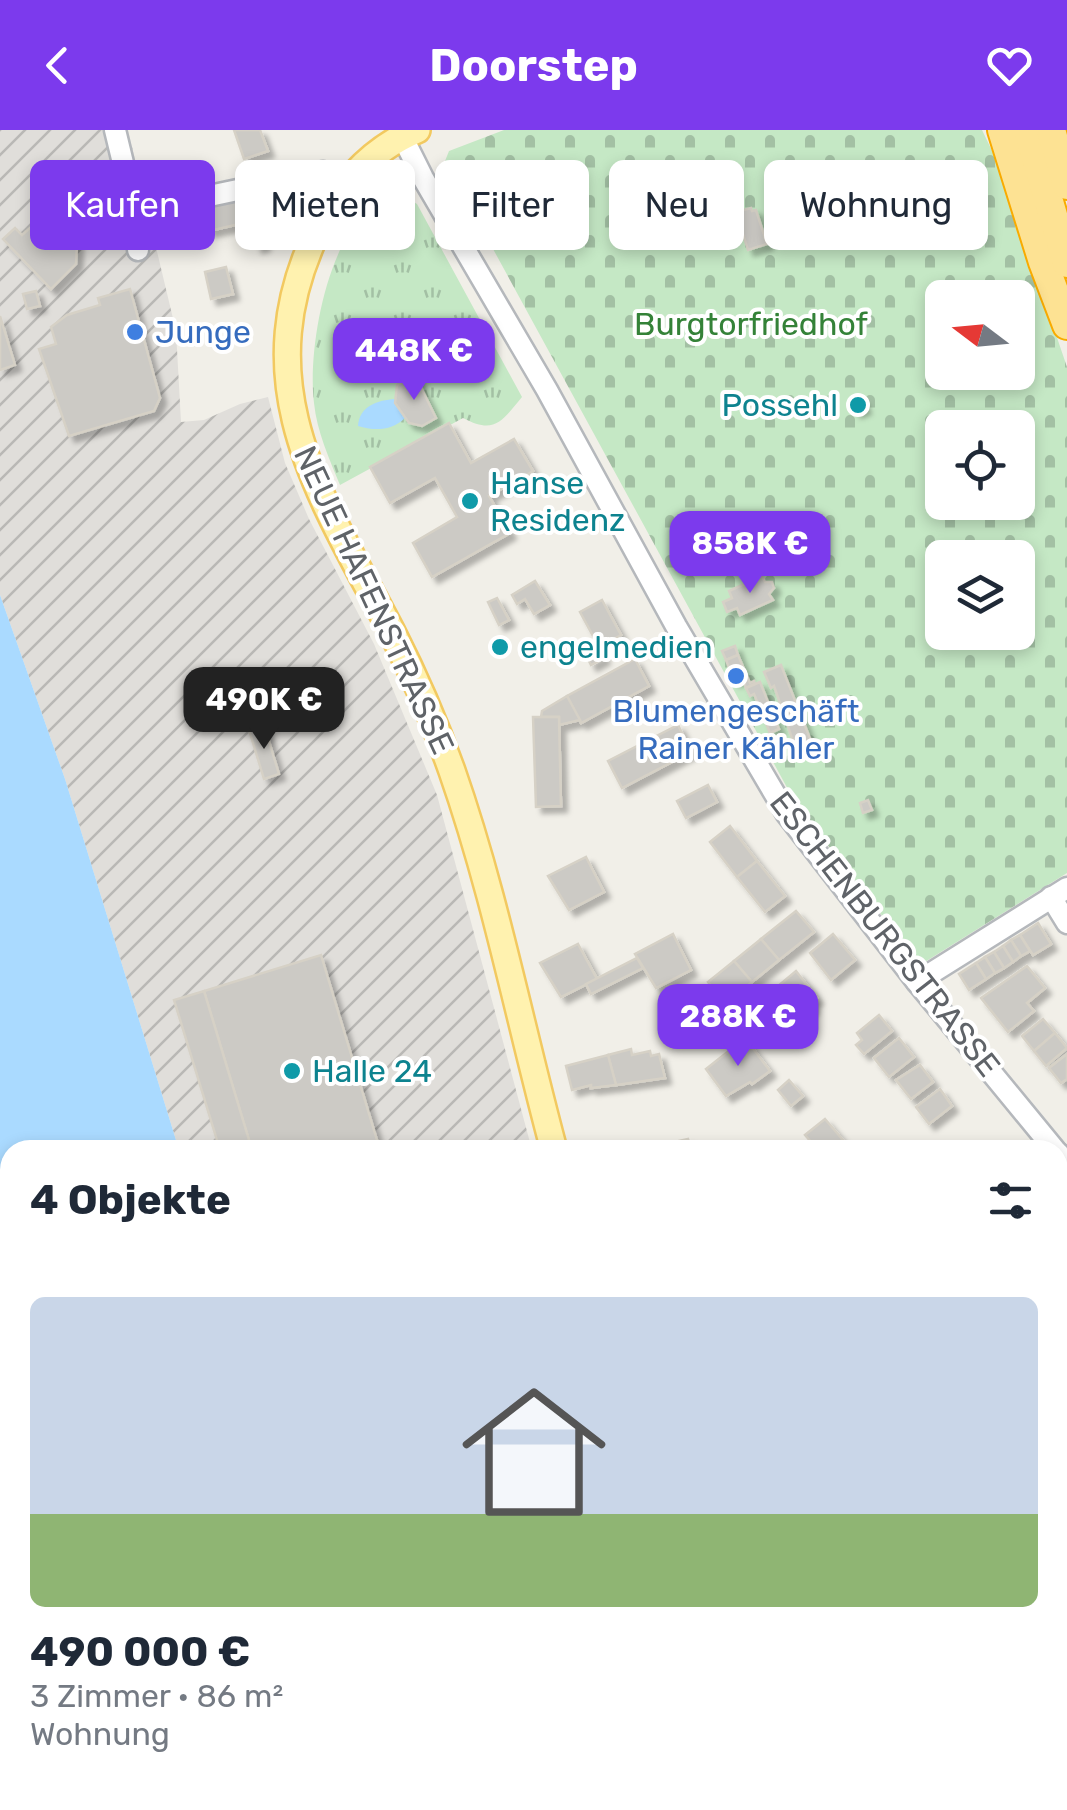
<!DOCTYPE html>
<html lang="de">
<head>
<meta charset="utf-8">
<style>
  :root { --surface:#fff; --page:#f2f2f3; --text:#1f2937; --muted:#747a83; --accent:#7c3aed }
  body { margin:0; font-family:Rubik,sans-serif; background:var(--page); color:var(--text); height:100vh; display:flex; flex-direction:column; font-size:38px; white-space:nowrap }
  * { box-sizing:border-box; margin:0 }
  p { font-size:32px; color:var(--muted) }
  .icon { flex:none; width:55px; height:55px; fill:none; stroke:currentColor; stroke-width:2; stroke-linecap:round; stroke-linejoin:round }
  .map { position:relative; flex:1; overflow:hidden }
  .panel { position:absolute; left:0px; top:1010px; width:1068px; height:670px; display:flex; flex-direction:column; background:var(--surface); border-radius:30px 30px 0 0; box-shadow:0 5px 15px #0003 }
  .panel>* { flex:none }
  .banner { position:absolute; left:30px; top:30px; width:1008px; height:90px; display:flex; gap:20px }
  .needle { width:65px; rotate:286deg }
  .tools { position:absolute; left:925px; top:150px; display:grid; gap:20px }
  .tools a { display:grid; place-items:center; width:110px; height:110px; border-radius:15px; background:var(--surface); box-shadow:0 5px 15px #0003; font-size:50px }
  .price { position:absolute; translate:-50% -85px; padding:0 22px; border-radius:20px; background:var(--accent); color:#fff; font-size:32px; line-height:65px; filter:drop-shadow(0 2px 5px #0008) }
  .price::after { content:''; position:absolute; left:50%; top:60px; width:30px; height:22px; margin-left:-15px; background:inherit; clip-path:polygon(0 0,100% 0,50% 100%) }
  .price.on { background:#222; color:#fff }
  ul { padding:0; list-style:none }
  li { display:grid; align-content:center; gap:20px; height:530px; padding:0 30px }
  li span { display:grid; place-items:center; height:310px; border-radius:15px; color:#555 }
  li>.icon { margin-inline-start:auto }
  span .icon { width:180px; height:180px; fill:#fffc; stroke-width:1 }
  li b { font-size:42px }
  h2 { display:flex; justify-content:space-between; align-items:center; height:120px; padding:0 30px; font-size:42px }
  .tag { padding:0 35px; border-radius:15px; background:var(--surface); box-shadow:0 5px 15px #0003; font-size:35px; line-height:90px }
  .tag.on { background:var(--accent); color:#fff }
  header { display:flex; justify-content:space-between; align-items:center; height:130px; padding:0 30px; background:var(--accent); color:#fff; font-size:45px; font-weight:700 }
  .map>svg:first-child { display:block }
  .industrial { fill:url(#industrial-furrows) }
  .grass { fill:url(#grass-dots) }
  .wetland { fill:url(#wetland-marsh) }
  .cemetery { fill:url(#cemetery-stones); fill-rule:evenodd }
  .park { fill:url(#park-tufts) }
  .water { fill:#aadaff }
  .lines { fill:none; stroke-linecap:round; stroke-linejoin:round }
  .ferry { stroke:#4174aa; stroke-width:2.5; stroke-dasharray:12 10; stroke-linecap:butt }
  .building { fill:#cccac5; stroke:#d6d1c6; stroke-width:2.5; filter:url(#shadow) }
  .minor-casing { stroke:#b5b8bc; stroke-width:25 }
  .major-casing { stroke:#f2c960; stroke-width:30 }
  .highway-casing { stroke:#f9ab00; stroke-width:32 }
  .minor { stroke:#fff; stroke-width:20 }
  .major { stroke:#fff2af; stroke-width:25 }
  .highway { stroke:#fde293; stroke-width:28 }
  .shop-dot { fill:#3f7fe0; stroke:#fff; stroke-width:4 }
  .culture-dot { fill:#0f9aa8; stroke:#fff; stroke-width:4 }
  .labels { text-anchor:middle; stroke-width:8; stroke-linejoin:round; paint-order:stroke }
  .park-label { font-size:32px; fill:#348238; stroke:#fff }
  .shop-label { font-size:32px; fill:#366cbe; stroke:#fff; text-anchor:start }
  .culture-label { font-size:32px; fill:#0d838f; stroke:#fff; text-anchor:start }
  .street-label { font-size:32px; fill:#5f6368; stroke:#fff }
</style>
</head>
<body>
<header><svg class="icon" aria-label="back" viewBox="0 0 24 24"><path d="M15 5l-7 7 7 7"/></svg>Doorstep<svg class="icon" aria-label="heart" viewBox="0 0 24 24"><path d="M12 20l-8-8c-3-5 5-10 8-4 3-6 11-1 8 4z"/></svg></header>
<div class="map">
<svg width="1067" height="1680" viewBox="0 0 1067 1680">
  <defs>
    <pattern id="industrial-furrows" width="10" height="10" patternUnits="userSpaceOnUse" patternTransform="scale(2.5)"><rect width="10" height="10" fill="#e0deda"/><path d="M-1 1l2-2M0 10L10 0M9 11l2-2" fill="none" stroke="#b9b8b5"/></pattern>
    <pattern id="grass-dots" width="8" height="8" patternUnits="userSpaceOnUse" patternTransform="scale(2.5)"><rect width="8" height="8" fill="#c5e8c5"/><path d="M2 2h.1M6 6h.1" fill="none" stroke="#a3c0a4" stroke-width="1.8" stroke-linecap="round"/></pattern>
    <pattern id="wetland-marsh" width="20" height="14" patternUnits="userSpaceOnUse" patternTransform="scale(2.5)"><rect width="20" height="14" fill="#c5e8c5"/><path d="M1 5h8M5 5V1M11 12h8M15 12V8" fill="none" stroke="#a3c0a4"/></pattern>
    <pattern id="cemetery-stones" width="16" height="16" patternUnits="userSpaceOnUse" patternTransform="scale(2.5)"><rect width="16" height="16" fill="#c5e8c5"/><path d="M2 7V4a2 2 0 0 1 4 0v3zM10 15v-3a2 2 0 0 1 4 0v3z" fill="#a3c0a4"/></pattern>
    <pattern id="park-tufts" width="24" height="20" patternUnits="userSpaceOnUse" patternTransform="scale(2.5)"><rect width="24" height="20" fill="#c5e8c5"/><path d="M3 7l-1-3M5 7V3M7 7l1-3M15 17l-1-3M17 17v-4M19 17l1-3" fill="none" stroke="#a3c0a4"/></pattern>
    <filter id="shadow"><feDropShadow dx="6" dy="6" stdDeviation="2.5" flood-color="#0004"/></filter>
  </defs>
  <rect width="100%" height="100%" fill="#f1efe8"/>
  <g class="industrial">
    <path d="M0,0h128l48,201 5,91 23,-2 36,-16 28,-7 17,66 24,56 65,125 63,151 95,355h-353l-114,-371 -65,-184z"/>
    <path d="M0,1446l10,16v208h124l6,10h-140z"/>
    <path d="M380,1670h269l1,10h-267z"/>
  </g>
  <path class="grass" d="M707,1670h67l3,10h-67z"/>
  <path class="wetland" d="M1058,1647l9,20v13h-293l-3,-10h287z"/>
  <path class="cemetery" d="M504,0h478l15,31 70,206v506l-147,92 -124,-161 -351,-643 4,-10zM942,168h76v74h-76zM942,298h76v74h-76zM942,428h76v74h-76z"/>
  <path class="park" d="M385,68h23l9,6 105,193c-20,24 -27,38 -59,21l-123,67c-11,-27 -23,-53 -26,-82 -7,-56 15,-180 71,-205z"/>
  <g class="water">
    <path d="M395,269l10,19c-13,13 -31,13 -47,8 1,-20 20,-26 37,-27z"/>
    <path d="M0,465l65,184 114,371h-169v442l-10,-16z"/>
    <path d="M134,1670h246l3,10h-243z"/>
  </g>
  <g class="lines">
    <g class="ferry">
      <path d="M0,1063l10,25"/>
      <path d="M238,1670l6,10"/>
    </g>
  </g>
  <g class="building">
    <path d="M234,0h26l8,21 -24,8z"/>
    <path d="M271,61l6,24 -29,7 -6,-24z"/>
    <path d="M242,68l6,24 -39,9 -6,-23z"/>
    <path d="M55,76l22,23v16l-1,19 -25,25 -48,-50 12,-11 7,7z"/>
    <path d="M751,78l1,3 4,-1 11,34 -19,6 -11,-34 4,-1 -1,-4z"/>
    <path d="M262,94l2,21 -8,2 -2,-21z"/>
    <path d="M226,137l7,27 -22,5 -6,-27z"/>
    <path d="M130,159l30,109 -6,13 -85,25 -30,-87 17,-5 -5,-17 16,-12 33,-10 -2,-7z"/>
    <path d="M36,161l4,15 -13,3 -4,-15z"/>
    <path d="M0,186l15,49 -15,5z"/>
    <path d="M415,245l21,43 -14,8 -13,-3 -14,-20 2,-18z"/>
    <path d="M861,268l4,10 -10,4 -4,-10z"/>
    <path d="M449,293l22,40 43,-24 19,32 -44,25 21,37 -78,44 -19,-34 44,-26 -22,-39 -45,25 -20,-36z"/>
    <path d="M762,446l3,6h7l2,6 -5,6 4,6 -33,15 -3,-7 -10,4 -4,-10 9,-4 -3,-7z"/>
    <path d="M535,451l15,24 -16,9 -9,-15 -8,5 -5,-9z"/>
    <path d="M497,468l12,22 -10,5 -11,-23z"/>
    <path d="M602,470l19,35 -22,12 -19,-35z"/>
    <path d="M735,516l3,9 -12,5 -4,-9z"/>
    <path d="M601,522l3,6 -13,7 -3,-6z"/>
    <path d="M738,525l12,28 4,-2 1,3 -9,4 -4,-11 -8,4 -8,-21z"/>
    <path d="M635,529l14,27 -68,37 -14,-27z"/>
    <path d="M781,535l30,76 -16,6 -21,-61 -3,2 -7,-16z"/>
    <path d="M760,552l19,47 -9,4 -16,-39 -4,2 -4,-8z"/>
    <path d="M567,566l13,24 -21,5v-8h-18l1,-6z"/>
    <path d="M533,587h26l2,89 -25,1z"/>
    <path d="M264,595l15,49 -15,5 -15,-49z"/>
    <path d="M678,595l13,27 -69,36 -14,-27z"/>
    <path d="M708,655l9,17 -31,16 -9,-17z"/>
    <path d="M868,670l4,10 -9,3 -3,-10z"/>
    <path d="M730,696l27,35 -20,16 -27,-35z"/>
    <path d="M586,727l18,35 -35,18 -21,-34z"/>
    <path d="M757,731l28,35 -20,16 -28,-35z"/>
    <path d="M796,781l18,21 -35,28 -18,-21z"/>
    <path d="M1038,793l13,21 -18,11 -13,-20z"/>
    <path d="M673,804l18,36 -35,18 -21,-34z"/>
    <path d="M833,804l22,26 -24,20 -21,-27z"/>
    <path d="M1020,805l10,16 -9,5 -10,-16z"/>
    <path d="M761,809l18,21 -27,22 -18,-21z"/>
    <path d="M1011,810l10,16 -8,6 -10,-16z"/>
    <path d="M578,814l19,35 -36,18 -21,-34z"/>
    <path d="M1003,816l10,16 -9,6 -10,-16z"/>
    <path d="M994,822l10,16 -9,5 -10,-16z"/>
    <path d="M321,825l59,195h-128l-48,-159z"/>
    <path d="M985,827l10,16 -9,6 -10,-16z"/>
    <path d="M637,828l6,10 -52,26 -5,-10z"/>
    <path d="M734,831l18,21 -27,22 -17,-22z"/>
    <path d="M976,833l10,16 -17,11 -10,-16z"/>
    <path d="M1027,836l18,22 -18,15 7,8 -26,21 -27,-34z"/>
    <path d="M796,841l21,27 -7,6 3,3 -12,10 -24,-30z"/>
    <path d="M204,861l48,159h-32l-46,-150z"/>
    <path d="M879,885l13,16 -28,23 -8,-9 6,-5 -5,-7z"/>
    <path d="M1043,889l12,14 -21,18 -12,-15z"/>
    <path d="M1055,903l12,15 -21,18 -12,-15z"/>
    <path d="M899,908l15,19 -25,20 -15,-19z"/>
    <path d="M748,912l22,29 -18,13 -2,-2 -24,14 -20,-27 24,-19 3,4z"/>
    <path d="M631,919l1,6 18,-4 1,5 8,-2 6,24 -49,7 -8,-30z"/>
    <path d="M1067,924v25l-6,4 -12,-15z"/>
    <path d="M608,925l8,30 -25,3v-3l-19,5 -6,-24z"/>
    <path d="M920,935l13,17 -22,17 -15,-19z"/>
    <path d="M789,950l14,16 -12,10 -13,-16z"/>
    <path d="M940,959l12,17 -23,18 -13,-17z"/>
    <path d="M825,989l23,27 -5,4h-25l-13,-15z"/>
    <path d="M688,1009l3,9 16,-3 1,5h-35l7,-2 -1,-7z"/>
    <path d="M1067,1134v29l-9,5v-28z"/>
    <path d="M1060,1240l3,6 4,-2v21l-9,-16z"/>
    <path d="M1067,1279v79l-9,5v-79z"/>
    <path d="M1067,1430v39l-7,-16 -2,1v-20z"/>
    <path d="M0,1496l10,17v157h95l6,10h-111z"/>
    <path d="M438,1670h54l3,10h-54z"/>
    <path d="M466,1670h111l4,10h-112z"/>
  </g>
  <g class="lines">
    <g class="minor-casing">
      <g id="minor">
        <path d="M115,0l22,91 1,29"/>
        <path d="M399,0l24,48 124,212 129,236 110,187 131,169 138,168"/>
        <path d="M214,65l109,-23 23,9"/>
        <path d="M1051,767l16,26"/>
        <path d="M917,852l150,-94"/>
        <path d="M1058,1023l9,12"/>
      </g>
    </g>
    <g class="major-casing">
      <g id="major">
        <path d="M417,0c-50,21 -80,59 -102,106 -71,153 9,265 77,396 23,45 43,91 60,139 43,123 68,253 102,379"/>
        <path d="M683,1670l4,10"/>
      </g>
    </g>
    <g class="highway-casing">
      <g id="highway">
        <path d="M1002,0l41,132 24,63"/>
        <path d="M1028,0l39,133"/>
        <path d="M1051,0l16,55"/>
      </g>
    </g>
    <use href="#minor" class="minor"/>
    <use href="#major" class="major"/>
    <use href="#highway" class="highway"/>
  </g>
  <g class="shop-dot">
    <circle cx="135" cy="202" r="10"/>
    <circle cx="736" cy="546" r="10"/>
  </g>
  <g class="culture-dot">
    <circle cx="858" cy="275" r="10"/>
    <circle cx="470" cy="371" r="10"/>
    <circle cx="500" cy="517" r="10"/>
    <circle cx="292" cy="941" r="10"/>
  </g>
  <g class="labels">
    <g class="park-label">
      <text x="751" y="205">Burgtorfriedhof</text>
    </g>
    <g class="shop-label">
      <text x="155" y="213">Junge</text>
      <text x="736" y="592" text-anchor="middle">Blumengeschäft<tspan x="736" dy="37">Rainer Kähler</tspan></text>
    </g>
    <g class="culture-label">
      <text x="838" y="286" text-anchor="end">Possehl</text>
      <text x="490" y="364">Hanse<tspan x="490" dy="37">Residenz</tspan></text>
      <text x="520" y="528">engelmedien</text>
      <text x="312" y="952">Halle 24</text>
    </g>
    <g class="street-label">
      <text transform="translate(374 470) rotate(65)" y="11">NEUE HAFENSTRASSE</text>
      <text transform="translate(885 804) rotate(52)" y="11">ESCHENBURGSTRASSE</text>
    </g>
  </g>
</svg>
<div class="tools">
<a><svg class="needle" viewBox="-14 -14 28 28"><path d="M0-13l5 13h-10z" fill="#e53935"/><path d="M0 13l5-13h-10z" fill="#747a83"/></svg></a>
<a><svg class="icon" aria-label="locate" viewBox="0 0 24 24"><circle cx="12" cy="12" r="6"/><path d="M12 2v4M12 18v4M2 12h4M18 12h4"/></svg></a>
<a><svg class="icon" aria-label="layers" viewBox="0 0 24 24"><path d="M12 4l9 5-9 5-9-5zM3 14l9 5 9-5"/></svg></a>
</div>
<b class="price" style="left:414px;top:273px">448K €</b>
<b class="price" style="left:750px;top:466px">858K €</b>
<b class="price on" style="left:264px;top:622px">490K €</b>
<b class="price" style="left:738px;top:939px">288K €</b>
<div class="banner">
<a class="tag on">Kaufen</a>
<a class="tag">Mieten</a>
<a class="tag">Filter</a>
<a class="tag">Neu</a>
<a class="tag">Wohnung</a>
</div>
<section class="panel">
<h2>4 Objekte<svg class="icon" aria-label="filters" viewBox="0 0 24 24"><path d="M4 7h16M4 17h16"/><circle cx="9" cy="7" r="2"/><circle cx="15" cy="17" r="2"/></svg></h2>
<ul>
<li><span style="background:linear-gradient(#c9d6e8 70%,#8fb573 0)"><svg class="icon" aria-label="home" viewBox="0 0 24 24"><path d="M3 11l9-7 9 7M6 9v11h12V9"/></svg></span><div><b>490 000 €</b><p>3 Zimmer · 86 m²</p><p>Wohnung</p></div></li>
</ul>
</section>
</div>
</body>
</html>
